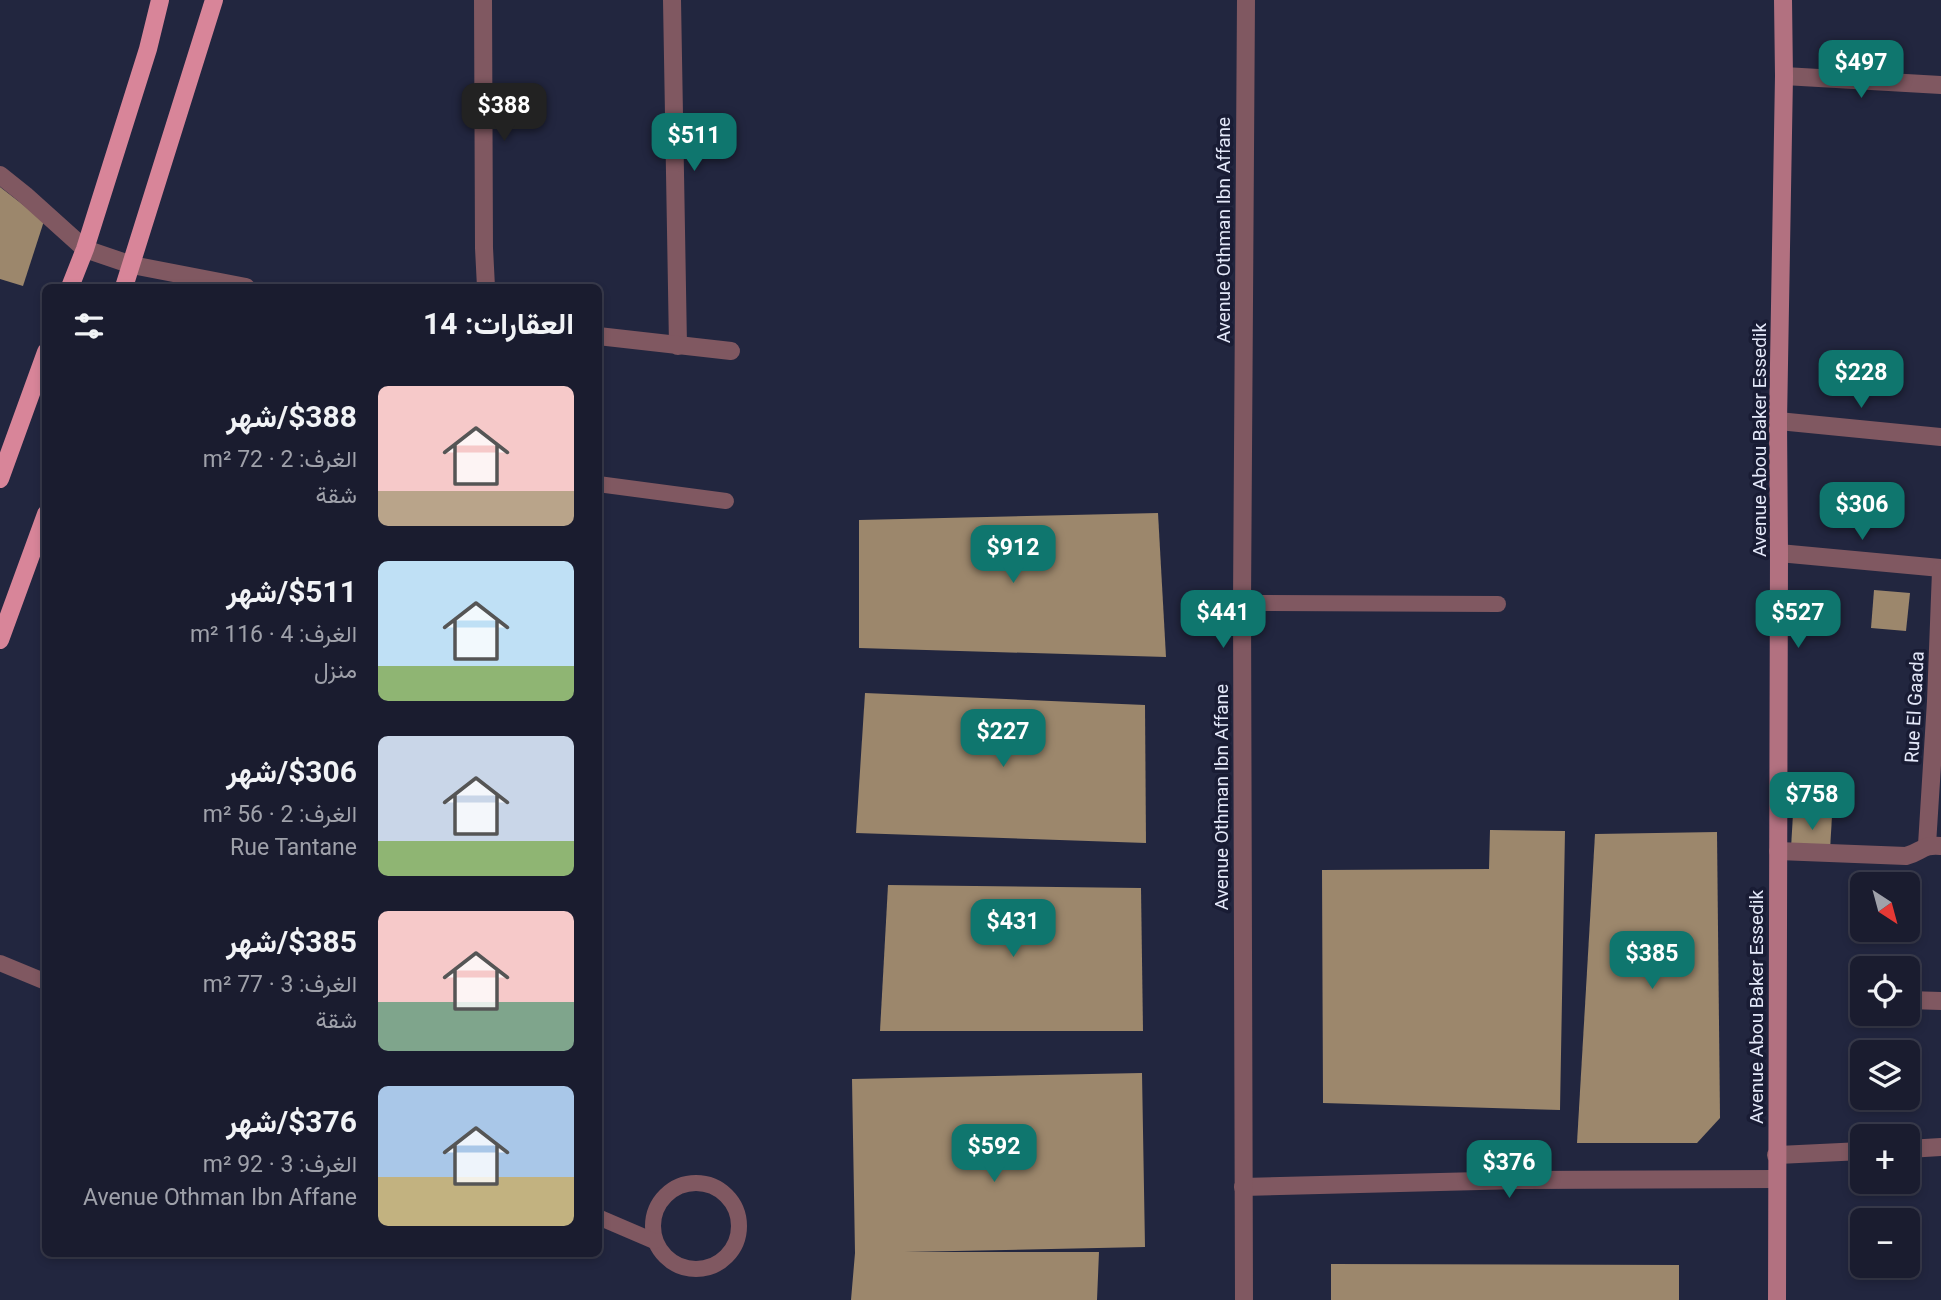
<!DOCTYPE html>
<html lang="ar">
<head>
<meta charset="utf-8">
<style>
  :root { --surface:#1a1c2f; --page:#232537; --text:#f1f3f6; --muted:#9fa1aa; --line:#383a4b; --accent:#0f766e }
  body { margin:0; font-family:Roboto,Vazirmatn,sans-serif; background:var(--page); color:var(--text); direction:rtl; height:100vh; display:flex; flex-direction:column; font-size:26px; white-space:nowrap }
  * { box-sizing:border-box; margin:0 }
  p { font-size:23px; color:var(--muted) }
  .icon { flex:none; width:38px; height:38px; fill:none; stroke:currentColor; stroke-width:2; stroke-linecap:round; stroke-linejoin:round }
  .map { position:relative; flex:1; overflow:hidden; direction:ltr }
  .drawer { position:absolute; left:42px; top:284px; width:560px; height:973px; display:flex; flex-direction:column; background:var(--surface); border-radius:10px; box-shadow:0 4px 10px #0003,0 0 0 2px var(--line); direction:rtl }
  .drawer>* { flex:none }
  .needle { width:46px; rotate:144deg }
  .tools { position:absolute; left:1850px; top:872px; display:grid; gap:14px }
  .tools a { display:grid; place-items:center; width:70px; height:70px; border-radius:10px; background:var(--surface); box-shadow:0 4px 10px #0003,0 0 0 2px var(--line); font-size:35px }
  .price { position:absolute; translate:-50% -60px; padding:0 16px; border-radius:14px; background:var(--accent); color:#fff; font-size:23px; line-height:46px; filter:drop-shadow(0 2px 4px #0008) }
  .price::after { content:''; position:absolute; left:50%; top:42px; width:21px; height:16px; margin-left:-10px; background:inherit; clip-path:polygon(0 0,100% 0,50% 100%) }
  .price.selected { background:#222; color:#fff }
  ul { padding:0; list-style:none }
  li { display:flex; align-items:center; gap:21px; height:175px; padding:0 28px }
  li span { display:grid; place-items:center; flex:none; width:196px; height:140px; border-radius:10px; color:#555 }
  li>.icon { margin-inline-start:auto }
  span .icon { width:84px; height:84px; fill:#fffc; stroke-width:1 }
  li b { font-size:30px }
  h2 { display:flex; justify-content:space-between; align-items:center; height:84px; padding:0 28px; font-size:30px }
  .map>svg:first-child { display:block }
  .building { fill:#9c876c }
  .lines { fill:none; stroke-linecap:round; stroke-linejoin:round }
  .lane { stroke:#805861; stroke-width:16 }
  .street { stroke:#805861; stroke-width:18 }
  .secondary { stroke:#b27180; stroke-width:18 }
  .primary { stroke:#d88599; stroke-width:18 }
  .labels { text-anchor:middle; stroke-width:7; stroke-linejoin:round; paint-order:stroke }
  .street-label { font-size:19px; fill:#e4e8f9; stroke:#191c34 }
</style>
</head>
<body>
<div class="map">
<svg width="1941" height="1300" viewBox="0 0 1941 1300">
  <rect width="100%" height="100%" fill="#22263f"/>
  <g class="building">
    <path d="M0,187l44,34 -21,65 -23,-7z"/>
    <path d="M1158,513l8,144 -307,-9v-128z"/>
    <path d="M1874,590l36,3 -4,38 -35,-3z"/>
    <path d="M865,693l280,12 1,138 -290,-10z"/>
    <path d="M1793,814l39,2 -2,34 -39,-2z"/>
    <path d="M1490,830l75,1 -5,279 -237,-7 -1,-233 167,-1z"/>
    <path d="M1717,832l3,286 -23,25h-120l18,-309z"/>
    <path d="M888,885l253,3 2,143h-263z"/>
    <path d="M1142,1073l3,174 -240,5h194l-2,48h-246l4,-47 -3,-174z"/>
    <path d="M1331,1264l348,1v35h-348z"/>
  </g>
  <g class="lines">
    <g class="lane">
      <path d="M598,484l128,17"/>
      <path d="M1242,603l256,1"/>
      <path d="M0,963l46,19"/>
      <circle cx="696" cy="1226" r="43"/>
      <path d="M598,1217l56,24"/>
    </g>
    <g class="street">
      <path d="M483,0l1,248 2,39"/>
      <path d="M672,0l6,346"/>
      <path d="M1784,76l157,9"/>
      <path d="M0,175l25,20 60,54 47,16 114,22"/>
      <path d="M598,336l133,15"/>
      <path d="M1778,421l163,16"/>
      <path d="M1779,553l162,15"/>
      <path d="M1927,845l9,-144 5,-130"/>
      <path d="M1778,851l128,5c16,-4 16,-12 35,-10"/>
      <path d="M1908,1000l33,1"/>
      <path d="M1908,1149l33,-2"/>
      <path d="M1776,1155l86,-4"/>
      <path d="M1243,1187l277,-7 256,-1"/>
      <path d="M1244,1300l-2,-697 4,-603"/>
    </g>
    <path class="secondary" d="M1777,1300l2,-747 -1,-132 6,-345 -1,-76"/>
    <g class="primary">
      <path d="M70,287l15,-38 63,-200 12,-49"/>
      <path d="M124,287l90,-287"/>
      <path d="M0,479l46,-127"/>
      <path d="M0,640l46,-126"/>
    </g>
  </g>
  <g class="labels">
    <g class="street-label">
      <text transform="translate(1223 230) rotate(-90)" y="7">Avenue Othman Ibn Affane</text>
      <text transform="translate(1759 440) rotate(-90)" y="7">Avenue Abou Baker Essedik</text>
      <text transform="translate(1914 707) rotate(-87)" y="7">Rue El Gaada</text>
      <text transform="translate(1221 797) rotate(-90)" y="7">Avenue Othman Ibn Affane</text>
      <text transform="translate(1756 1007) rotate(-90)" y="7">Avenue Abou Baker Essedik</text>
    </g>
  </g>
</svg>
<div class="tools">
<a><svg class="needle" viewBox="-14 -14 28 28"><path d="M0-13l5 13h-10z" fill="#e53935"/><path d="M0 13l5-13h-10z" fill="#9fa1aa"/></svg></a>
<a><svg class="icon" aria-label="locate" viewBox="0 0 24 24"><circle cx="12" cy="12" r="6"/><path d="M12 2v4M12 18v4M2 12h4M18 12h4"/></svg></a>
<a><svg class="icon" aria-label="layers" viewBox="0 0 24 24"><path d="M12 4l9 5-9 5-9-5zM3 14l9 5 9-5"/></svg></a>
<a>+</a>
<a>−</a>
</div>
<b class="price" style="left:1861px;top:100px">$497</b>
<b class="price selected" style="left:504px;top:143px">$388</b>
<b class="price" style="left:694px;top:173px">$511</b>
<b class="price" style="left:1861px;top:410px">$228</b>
<b class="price" style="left:1862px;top:542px">$306</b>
<b class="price" style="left:1013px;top:585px">$912</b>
<b class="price" style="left:1223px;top:650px">$441</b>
<b class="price" style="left:1798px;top:650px">$527</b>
<b class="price" style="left:1003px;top:769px">$227</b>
<b class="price" style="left:1812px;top:832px">$758</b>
<b class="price" style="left:1013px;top:959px">$431</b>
<b class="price" style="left:1652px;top:991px">$385</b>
<b class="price" style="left:994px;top:1184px">$592</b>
<b class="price" style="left:1509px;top:1200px">$376</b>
<section class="drawer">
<h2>العقارات: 14<svg class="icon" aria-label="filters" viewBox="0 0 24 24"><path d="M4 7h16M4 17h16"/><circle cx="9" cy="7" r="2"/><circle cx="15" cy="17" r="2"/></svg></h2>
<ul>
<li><span style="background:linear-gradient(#f6c9c9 75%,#b9a48a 0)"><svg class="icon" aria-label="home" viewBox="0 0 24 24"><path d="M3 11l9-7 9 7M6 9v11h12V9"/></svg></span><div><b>$388/شهر</b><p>الغرف: 2 · 72 m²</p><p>شقة</p></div></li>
<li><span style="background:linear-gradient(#bfe0f5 75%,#8fb573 0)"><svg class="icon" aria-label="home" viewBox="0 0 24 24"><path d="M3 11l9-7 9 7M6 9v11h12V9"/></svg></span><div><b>$511/شهر</b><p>الغرف: 4 · 116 m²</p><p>منزل</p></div></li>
<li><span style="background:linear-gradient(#c9d6e8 75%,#8fb573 0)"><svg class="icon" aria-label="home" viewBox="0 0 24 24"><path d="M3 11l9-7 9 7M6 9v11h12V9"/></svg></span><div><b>$306/شهر</b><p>الغرف: 2 · 56 m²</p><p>Rue Tantane</p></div></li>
<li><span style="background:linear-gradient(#f6c9c9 65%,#7fa58c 0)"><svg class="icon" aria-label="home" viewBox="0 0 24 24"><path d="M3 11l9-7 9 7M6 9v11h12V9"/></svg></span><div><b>$385/شهر</b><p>الغرف: 3 · 77 m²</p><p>شقة</p></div></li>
<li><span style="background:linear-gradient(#a9c7e8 65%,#c2b280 0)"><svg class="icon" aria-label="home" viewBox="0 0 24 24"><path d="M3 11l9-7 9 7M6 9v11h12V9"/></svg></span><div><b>$376/شهر</b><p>الغرف: 3 · 92 m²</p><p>Avenue Othman Ibn Affane</p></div></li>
</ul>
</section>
</div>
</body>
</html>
